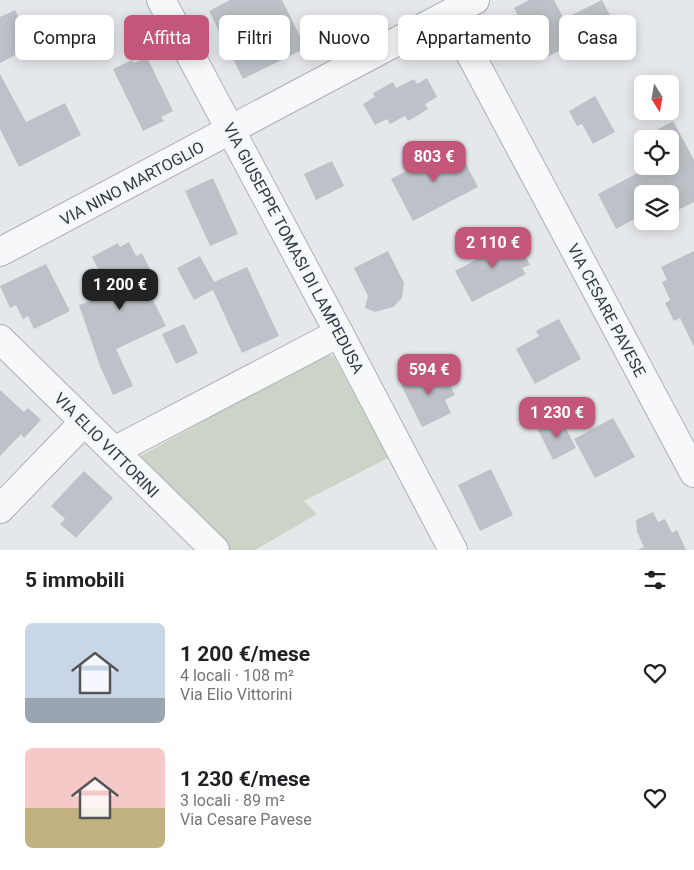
<!DOCTYPE html>
<html lang="it">
<head>
<meta charset="utf-8">
<style>
  :root { --surface:#fff; --page:#f6f6f6; --text:#202124; --muted:#757577; --accent:#c3577a }
  body { margin:0; font-family:Roboto,sans-serif; background:var(--page); color:var(--text); height:100vh; display:flex; flex-direction:column; font-size:19px; white-space:nowrap }
  * { box-sizing:border-box; margin:0 }
  p { font-size:16px; color:var(--muted) }
  .icon { flex:none; width:28px; height:28px; fill:none; stroke:currentColor; stroke-width:2; stroke-linecap:round; stroke-linejoin:round }
  .map { position:relative; height:550px; overflow:hidden }
  .details { display:flex; flex-direction:column; background:var(--surface); flex:1 }
  .details>* { flex:none }
  .hud { position:absolute; left:15px; top:15px; width:665px; height:45px; display:flex; gap:10px }
  .needle { width:32px; rotate:169deg }
  .controls { position:absolute; left:634px; top:75px; display:grid; gap:10px }
  .controls a { display:grid; place-items:center; width:45px; height:45px; border-radius:8px; background:var(--surface); box-shadow:0 2px 12px #0003; font-size:25px }
  .price { position:absolute; translate:-50% -42px; padding:0 11px; border-radius:10px; background:var(--accent); color:#fff; font-size:16px; line-height:32px; filter:drop-shadow(0 1px 2px #0008) }
  .price::after { content:''; position:absolute; left:50%; top:30px; width:15px; height:11px; margin-left:-8px; background:inherit; clip-path:polygon(0 0,100% 0,50% 100%) }
  .price.selected { background:#222; color:#fff }
  ul { padding:0; list-style:none }
  li { display:flex; align-items:center; gap:15px; height:125px; padding:0 25px }
  li span { display:grid; place-items:center; flex:none; width:140px; height:100px; border-radius:8px; color:#555 }
  li>.icon { margin-inline-start:auto }
  span .icon { width:60px; height:60px; fill:#fffc; stroke-width:1 }
  li b { font-size:21px }
  h2 { display:flex; justify-content:space-between; align-items:center; height:60px; padding:0 25px; font-size:21px }
  .chip { padding:0 18px; border-radius:8px; background:var(--surface); box-shadow:0 2px 12px #0003; font-size:18px; line-height:45px }
  .chip.selected { background:var(--accent); color:#fff }
  .map>svg:first-child { display:block }
  .green { fill:#ccd4c7 }
  .building { fill:#bcc2c7 }
  .lines { fill:none; stroke-linecap:round; stroke-linejoin:round }
  .minor-casing { stroke:#aab0b5; stroke-width:30 }
  .minor { stroke:#f7f8fa; stroke-width:28 }
  .labels { text-anchor:middle; stroke-width:5; stroke-linejoin:round; paint-order:stroke }
  .street-label { font-size:16px; fill:#2e3942; stroke:#f4f7f8 }
</style>
</head>
<body>
<div class="map">
<svg width="694" height="550" viewBox="0 0 694 550">
  <rect width="100%" height="100%" fill="#e5e8eb"/>
  <path class="green" d="M325,354l9,3 54,101 -84,43 13,13 -62,36h-26l-89,-84 -3,-8z"/>
  <g class="building">
    <path d="M230,0h52l24,48 -63,31 -34,-68z"/>
    <path d="M529,0h25l10,19 38,-19 19,37 -35,19 -8,-15 -36,19 -28,-52z"/>
    <path d="M15,10l18,36 -33,17v-46z"/>
    <path d="M93,27l10,19 -25,14 -11,-19z"/>
    <path d="M147,57l26,54 -12,6 3,4 -21,10 -30,-62 19,-9 2,3z"/>
    <path d="M0,74l26,48 39,-19 16,32 -62,32 -19,-38z"/>
    <path d="M427,78l10,19 -12,7 3,5 -20,12 -3,-5 -15,8 -3,-5 -12,6 -12,-21 12,-7 -2,-4 20,-11 3,6 18,-9 3,5z"/>
    <path d="M595,96l20,36 -22,12 -11,-20 -5,2 -8,-15z"/>
    <path d="M673,121l21,39v42l-24,12v-20h-28v27l-2,-5 -24,13 -18,-35 53,-28h19v-27h-28v7l-3,-6z"/>
    <path d="M456,145l22,42 -65,34 -22,-42z"/>
    <path d="M332,161l12,25 -28,14 -12,-26z"/>
    <path d="M213,178l25,56 -28,12 -25,-55z"/>
    <path d="M507,238l2,4 7,-4 14,27 -8,3 4,6 -54,28 -17,-31 24,-13 -2,-4z"/>
    <path d="M129,242l7,14 6,-3 9,18 -10,5 25,50 -50,23 17,37 -20,9 -13,-29 -21,-61 32,-11 -19,-37 26,-14 2,4z"/>
    <path d="M388,251l16,32 -2,15 -9,9 -18,5 -10,-4 3,-12 -14,-28z"/>
    <path d="M694,251v96l-14,-29 -6,3 -9,-18 5,-3 -8,-18 5,-2 -6,-13z"/>
    <path d="M200,256l14,26 33,-15 32,69 -37,17 -29,-63 -19,10 -17,-32z"/>
    <path d="M46,264l24,47 -36,18 -6,-13 -5,3 -7,-14 -6,3 -10,-22z"/>
    <path d="M559,319l22,40 -46,25 -19,-35 23,-13 -3,-5z"/>
    <path d="M184,324l14,29 -22,11 -14,-30z"/>
    <path d="M440,366l15,29 -10,5 6,13 -29,14 -21,-42z"/>
    <path d="M0,390l24,22 4,-4 13,12 -17,18 -3,-4 -21,22z"/>
    <path d="M613,418l22,39 -40,21 -21,-39z"/>
    <path d="M561,419l15,29 -23,12 -15,-30z"/>
    <path d="M491,469l22,46 -33,16 -22,-46z"/>
    <path d="M84,471l29,27 -37,40 -16,-14 5,-5 -14,-13z"/>
    <path d="M653,512l5,10 7,-3 7,14 5,-3 9,20h-49l7,-3 -7,-15 -1,-12z"/>
  </g>
  <g class="lines">
    <g class="minor-casing">
      <g id="minor">
        <path d="M161,0l178,333 114,217"/>
        <path d="M449,14l245,459"/>
        <path d="M0,252l475,-252"/>
        <path d="M0,339l215,211"/>
        <path d="M114,451l225,-118"/>
        <path d="M0,509l84,-87"/>
      </g>
    </g>
    <use href="#minor" class="minor"/>
  </g>
  <g class="labels">
    <g class="street-label">
      <text transform="translate(132 183) rotate(-28)" y="6">VIA NINO MARTOGLIO</text>
      <text transform="translate(294 248) rotate(62)" y="6">VIA GIUSEPPE TOMASI DI LAMPEDUSA</text>
      <text transform="translate(607 310) rotate(62)" y="6">VIA CESARE PAVESE</text>
      <text transform="translate(107 445) rotate(45)" y="6">VIA ELIO VITTORINI</text>
    </g>
  </g>
</svg>
<div class="controls">
<a><svg class="needle" viewBox="-14 -14 28 28"><path d="M0-13l5 13h-10z" fill="#e53935"/><path d="M0 13l5-13h-10z" fill="#757577"/></svg></a>
<a><svg class="icon" aria-label="locate" viewBox="0 0 24 24"><circle cx="12" cy="12" r="6"/><path d="M12 2v4M12 18v4M2 12h4M18 12h4"/></svg></a>
<a><svg class="icon" aria-label="layers" viewBox="0 0 24 24"><path d="M12 4l9 5-9 5-9-5zM3 14l9 5 9-5"/></svg></a>
</div>
<b class="price" style="left:434px;top:183px">803 €</b>
<b class="price" style="left:493px;top:269px">2 110 €</b>
<b class="price selected" style="left:120px;top:311px">1 200 €</b>
<b class="price" style="left:429px;top:396px">594 €</b>
<b class="price" style="left:557px;top:439px">1 230 €</b>
<div class="hud">
<a class="chip">Compra</a>
<a class="chip selected">Affitta</a>
<a class="chip">Filtri</a>
<a class="chip">Nuovo</a>
<a class="chip">Appartamento</a>
<a class="chip">Casa</a>
</div>
</div>
<section class="details">
<h2>5 immobili<svg class="icon" aria-label="filters" viewBox="0 0 24 24"><path d="M4 7h16M4 17h16"/><circle cx="9" cy="7" r="2"/><circle cx="15" cy="17" r="2"/></svg></h2>
<ul>
<li><span style="background:linear-gradient(#c9d6e8 75%,#9aa5b1 0)"><svg class="icon" aria-label="home" viewBox="0 0 24 24"><path d="M3 11l9-7 9 7M6 9v11h12V9"/></svg></span><div><b>1 200 €/mese</b><p>4 locali · 108 m²</p><p>Via Elio Vittorini</p></div><svg class="icon" aria-label="heart" viewBox="0 0 24 24"><path d="M12 20l-8-8c-3-5 5-10 8-4 3-6 11-1 8 4z"/></svg></li>
<li><span style="background:linear-gradient(#f6c9c9 60%,#c2b280 0)"><svg class="icon" aria-label="home" viewBox="0 0 24 24"><path d="M3 11l9-7 9 7M6 9v11h12V9"/></svg></span><div><b>1 230 €/mese</b><p>3 locali · 89 m²</p><p>Via Cesare Pavese</p></div><svg class="icon" aria-label="heart" viewBox="0 0 24 24"><path d="M12 20l-8-8c-3-5 5-10 8-4 3-6 11-1 8 4z"/></svg></li>
</ul>
</section>
</body>
</html>
